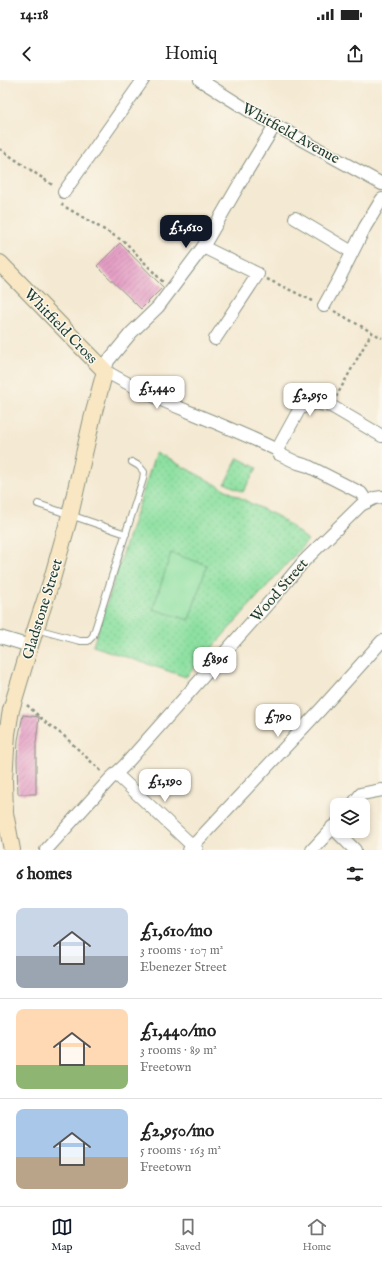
<!DOCTYPE html>
<html lang="en">
<head>
<meta charset="utf-8">
<style>
  :root { --surface:#fff; --page:#f2f2f2; --text:#222; --muted:#767676; --line:#e0e0e0; --accent:#111827 }
  body { margin:0; font-family:"IM FELL English",serif; background:var(--page); color:var(--text); height:100vh; display:flex; flex-direction:column; font-size:15px; white-space:nowrap }
  * { box-sizing:border-box; margin:0 }
  p { font-size:13px; color:var(--muted) }
  .icon { flex:none; width:22px; height:22px; fill:none; stroke:currentColor; stroke-width:2; stroke-linecap:round; stroke-linejoin:round }
  .map { position:relative; height:770px; overflow:hidden }
  .sheet { display:flex; flex-direction:column; background:var(--surface); flex:1 }
  .sheet>* { flex:none }
  .fabs { position:absolute; left:330px; top:718px; display:grid; gap:8px }
  .fabs a { display:grid; place-items:center; width:40px; height:40px; border-radius:8px; background:var(--surface); box-shadow:0 2px 6px #0003; font-size:20px }
  .price { position:absolute; translate:-50% -34px; padding:0 9px; border-radius:8px; background:#fff; color:#222; font-size:13px; line-height:26px; filter:drop-shadow(0 1px 2px #0008) }
  .price::after { content:''; position:absolute; left:50%; top:24px; width:12px; height:9px; margin-left:-6px; background:inherit; clip-path:polygon(0 0,100% 0,50% 100%) }
  .price.selected { background:var(--accent); color:#fff }
  ul { padding:0; list-style:none }
  li { display:flex; align-items:center; gap:12px; height:100px; padding:0 16px }
  li+li { border-top:1px solid var(--line) }
  li span { display:grid; place-items:center; flex:none; width:112px; height:80px; border-radius:8px; color:#555 }
  li>.icon { margin-inline-start:auto }
  span .icon { width:48px; height:48px; fill:#fffc; stroke-width:1 }
  li b { font-size:17px }
  h2 { display:flex; justify-content:space-between; align-items:center; height:48px; padding:0 16px; font-size:17px }
  .status { display:flex; justify-content:space-between; align-items:center; height:28px; padding:0 20px; background:var(--surface); direction:ltr }
  .status svg { height:11px; fill:currentColor }
  header { display:flex; justify-content:space-between; align-items:center; height:52px; padding:0 16px; background:var(--surface); font-size:18px; font-weight:600 }
  .tabs { display:flex; justify-content:space-around; align-items:center; height:56px; border-top:1px solid var(--line); background:var(--surface); font-size:11px; color:var(--muted) }
  .tabs a { display:grid; justify-items:center; gap:2px }
  .tabs .selected { color:var(--accent) }
  .map>svg:first-child { display:block }
  .green { fill:url(#green-dots); stroke:#568e6a }
  .pitch { fill:#8de0a1; stroke:#568e6a }
  .building { fill:url(#building-hatch) }
  .lines { fill:none; stroke-linecap:round; stroke-linejoin:round }
  .lane-casing { stroke:#8a9383; stroke-width:8 }
  .street-casing { stroke:#8a9383; stroke-width:14 }
  .secondary-casing { stroke:#8a9383; stroke-width:18 }
  .path { stroke:#8a9383; stroke-width:2.5; stroke-dasharray:3 3; stroke-linecap:butt }
  .lane { stroke:#fff; stroke-width:6 }
  .street { stroke:#fff; stroke-width:12 }
  .secondary { stroke:#f9e7c3; stroke-width:16 }
  .labels { text-anchor:middle; stroke-width:3; stroke-linejoin:round; paint-order:stroke }
  .street-label { font-size:15px; fill:#1f3d34; stroke:#fbf7ec }
</style>
</head>
<body>
<div class="status"><b>14:18</b><svg viewBox="0 0 49 12"><path d="M0 12V9h3v3zM5 12V6h3v6zM10 12V3h3v9zM15 12V0h3v12zM26 1h20v11H26zM47 4h2v5h-2z"/></svg></div>
<header><svg class="icon" aria-label="back" viewBox="0 0 24 24"><path d="M15 5l-7 7 7 7"/></svg>Homiq<svg class="icon" aria-label="share" viewBox="0 0 24 24"><path d="M12 15V3M7 8l5-5 5 5M5 13v7h14v-7"/></svg></header>
<div class="map">
<svg width="382" height="770" viewBox="0 0 382 770">
  <defs>
    <pattern id="green-dots" width="8" height="8" patternUnits="userSpaceOnUse"><rect width="8" height="8" fill="#8de0a1"/><path d="M2 2h.1M6 6h.1" fill="none" stroke="#79c18b" stroke-width="1.8" stroke-linecap="round"/></pattern>
    <pattern id="building-hatch" width="6" height="6" patternUnits="userSpaceOnUse"><rect width="6" height="6" fill="#e49dc4"/><path d="M-1 1l2-2M0 6l6-6M5 7l2-2" fill="none" stroke="#b881a0"/></pattern>
  </defs>
  <rect width="100%" height="100%" fill="#fbf7ec"/>
  <filter id="ink" filterUnits="userSpaceOnUse"><feTurbulence type="fractalNoise" baseFrequency=".025" numOctaves="2"/><feDisplacementMap in="SourceGraphic" scale="8" xChannelSelector="R" yChannelSelector="G"/><feConvolveMatrix kernelMatrix="1 2 1 2 8 2 1 2 1" color-interpolation-filters="sRGB"/></filter>
  <filter id="wash" filterUnits="userSpaceOnUse"><feTurbulence type="fractalNoise" baseFrequency=".012" numOctaves="4" result="noise"/><feDisplacementMap in="SourceGraphic" scale="16" xChannelSelector="R" yChannelSelector="G"/><feGaussianBlur stdDeviation="0.9" result="paint"/><feColorMatrix in="noise" values="0 0 0 0 0 0 0 0 0 0 0 0 0 0 0 0 0 1.4 0 .05"/><feComposite in="paint" operator="in"/></filter>
  <g filter="url(#wash)">
    <rect width="100%" height="100%" fill="#f4e9d2"/>
    <g class="green">
      <path d="M156,372l94,51 29,14 29,23 -122,137 -93,-31z"/>
      <path d="M238,378l19,10 -14,24 -18,-9z"/>
    </g>
    <path class="pitch" d="M171,473l36,12 -18,55 -36,-11z"/>
    <g id="blocks">
      <g class="building">
        <path d="M120,163l43,44 -22,22 -44,-43z"/>
        <path d="M23,635l16,2 -3,26v51h-18l-1,-34 1,-20z"/>
      </g>
    </g>
  </g>
  <g filter="url(#ink)">
    <use href="#blocks" fill-opacity="0" stroke="#8a9383" stroke-width="1"/>
    <g class="lines">
      <g class="lane-casing">
        <g id="lane">
          <path d="M38,424l88,30"/>
          <path d="M36,549l44,12h8l5,-5 50,-157 1,-7 -5,-6 -7,-4"/>
        </g>
      </g>
      <g class="street-casing">
        <g id="street">
          <path d="M200,0l51,32 131,72"/>
          <path d="M275,45l-31,51 -41,71 -45,60 -27,26 -23,28 -3,10c25,14 52,28 80,39 31,13 62,25 92,40"/>
          <path d="M64,112l79,-112"/>
          <path d="M295,138l57,34"/>
          <path d="M203,167l55,27 -43,65"/>
          <path d="M324,226l16,-29 25,-50 17,-28"/>
          <path d="M367,422l-6,-9 -53,-27 -10,-3 -19,-9 -2,-4 23,-42 15,-5 16,3 51,30"/>
          <path d="M0,557l30,9"/>
          <path d="M116,694l81,76"/>
          <path d="M352,725l9,-11 21,-4"/>
          <path d="M332,747l23,23"/>
          <path d="M46,770l64,-71 14,-13 149,-168 31,-37 57,-56 14,-7 7,-1"/>
          <path d="M189,770l132,-141 61,-68"/>
          <path d="M312,770l25,-27"/>
        </g>
      </g>
      <g class="secondary-casing">
        <path id="secondary" d="M0,183l105,108 -13,48 -22,96 -18,64 -22,67 -19,64 -4,24 -3,46 1,33 7,37"/>
      </g>
      <g class="path">
        <path d="M0,69l54,37"/>
        <path d="M63,124l-1,1 63,37 38,40"/>
        <path d="M267,199l46,22"/>
        <path d="M334,231l48,27"/>
        <path d="M336,317l36,-65"/>
        <path d="M27,625l18,17 19,14 37,35"/>
      </g>
      <use href="#lane" class="lane"/>
      <use href="#street" class="street"/>
      <use href="#secondary" class="secondary"/>
    </g>
  </g>
  <g class="labels">
    <g class="street-label">
      <text transform="translate(291 53) rotate(29)" y="5">Whitfield Avenue</text>
      <text transform="translate(61 246) rotate(46)" y="5">Whitfield Cross</text>
      <text transform="translate(279 510) rotate(-49)" y="5">Wood Street</text>
      <text transform="translate(42 529) rotate(-73)" y="5">Gladstone Street</text>
    </g>
  </g>
</svg>
<div class="fabs">
<a><svg class="icon" aria-label="layers" viewBox="0 0 24 24"><path d="M12 4l9 5-9 5-9-5zM3 14l9 5 9-5"/></svg></a>
</div>
<b class="price selected" style="left:186px;top:169px">£1,610</b>
<b class="price" style="left:157px;top:330px">£1,440</b>
<b class="price" style="left:310px;top:337px">£2,950</b>
<b class="price" style="left:215px;top:601px">£896</b>
<b class="price" style="left:278px;top:658px">£790</b>
<b class="price" style="left:165px;top:723px">£1,190</b>
</div>
<section class="sheet">
<h2>6 homes<svg class="icon" aria-label="filters" viewBox="0 0 24 24"><path d="M4 7h16M4 17h16"/><circle cx="9" cy="7" r="2"/><circle cx="15" cy="17" r="2"/></svg></h2>
<ul>
<li><span style="background:linear-gradient(#c9d6e8 60%,#9aa5b1 0)"><svg class="icon" aria-label="home" viewBox="0 0 24 24"><path d="M3 11l9-7 9 7M6 9v11h12V9"/></svg></span><div><b>£1,610/mo</b><p>3 rooms · 107 m²</p><p>Ebenezer Street</p></div></li>
<li><span style="background:linear-gradient(#ffd9b3 70%,#8fb573 0)"><svg class="icon" aria-label="home" viewBox="0 0 24 24"><path d="M3 11l9-7 9 7M6 9v11h12V9"/></svg></span><div><b>£1,440/mo</b><p>3 rooms · 89 m²</p><p>Freetown</p></div></li>
<li><span style="background:linear-gradient(#a9c7e8 60%,#b9a48a 0)"><svg class="icon" aria-label="home" viewBox="0 0 24 24"><path d="M3 11l9-7 9 7M6 9v11h12V9"/></svg></span><div><b>£2,950/mo</b><p>5 rooms · 163 m²</p><p>Freetown</p></div></li>
</ul>
</section>
<nav class="tabs">
<a class="selected"><svg class="icon" aria-label="map" viewBox="0 0 24 24"><path d="M3 6l6-2 6 2 6-2v14l-6 2-6-2-6 2zM9 4v14M15 6v14"/></svg>Map</a>
<a><svg class="icon" aria-label="saved" viewBox="0 0 24 24"><path d="M7 4h10v16l-5-4-5 4z"/></svg>Saved</a>
<a><svg class="icon" aria-label="home" viewBox="0 0 24 24"><path d="M3 11l9-7 9 7M6 9v11h12V9"/></svg>Home</a>
</nav>
</body>
</html>
